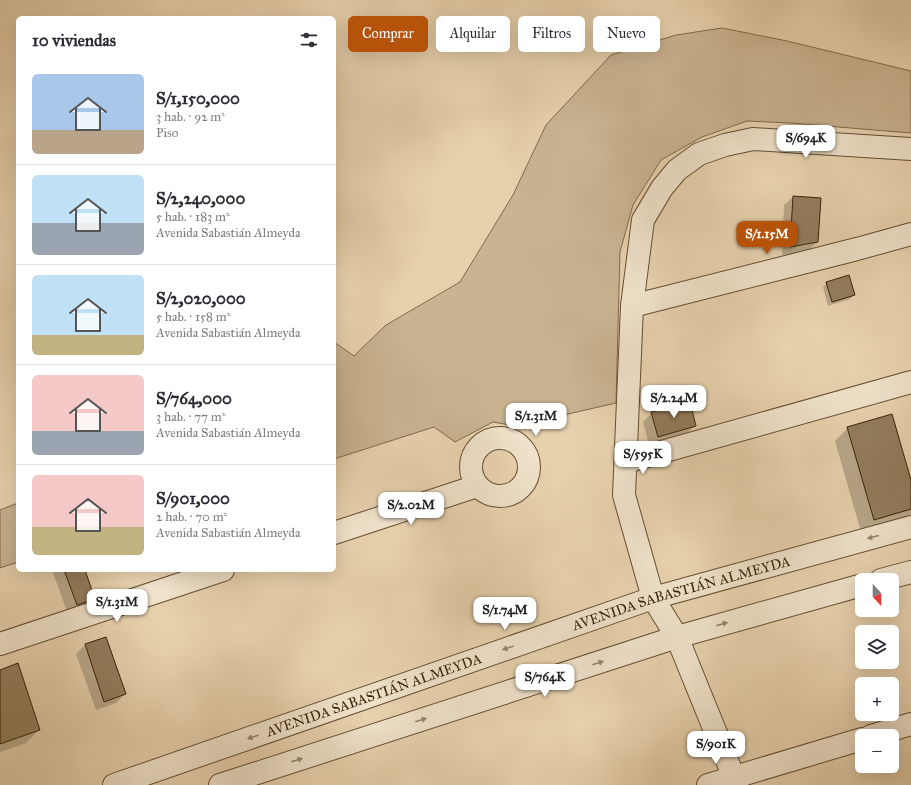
<!DOCTYPE html>
<html lang="es">
<head>
<meta charset="utf-8">
<style>
  :root { --surface:#fff; --page:#f2f2f3; --text:#2b2b33; --muted:#7c7c81; --line:#e1e1e2; --accent:#b45309 }
  body { margin:0; font-family:"IM FELL Great Primer",serif; background:var(--page); color:var(--text); height:100vh; display:flex; flex-direction:column; font-size:15px; white-space:nowrap }
  * { box-sizing:border-box; margin:0 }
  p { font-size:13px; color:var(--muted) }
  .icon { flex:none; width:22px; height:22px; fill:none; stroke:currentColor; stroke-width:2; stroke-linecap:round; stroke-linejoin:round }
  .map { position:relative; flex:1; overflow:hidden }
  .details { position:absolute; left:16px; top:16px; width:320px; height:556px; display:flex; flex-direction:column; background:var(--surface); border-radius:6px; box-shadow:0 4px 16px #0002 }
  .details>* { flex:none }
  .guide { position:absolute; left:348px; top:16px; width:380px; height:36px; display:flex; gap:8px }
  .needle { width:26px; rotate:159deg }
  .fabs { position:absolute; left:855px; top:573px; display:grid; gap:8px }
  .fabs a { display:grid; place-items:center; width:44px; height:44px; border-radius:6px; background:var(--surface); box-shadow:0 4px 16px #0002; font-size:20px }
  .price { position:absolute; translate:-50% -34px; padding:0 9px; border-radius:8px; background:#fff; color:#222; font-size:13px; line-height:26px; filter:drop-shadow(0 1px 2px #0008) }
  .price::after { content:''; position:absolute; left:50%; top:24px; width:12px; height:9px; margin-left:-6px; background:inherit; clip-path:polygon(0 0,100% 0,50% 100%) }
  .price.on { background:var(--accent); color:#fff }
  ul { padding:0; list-style:none }
  li { display:flex; align-items:center; gap:12px; height:100px; padding:0 16px }
  li+li { border-top:1px solid var(--line) }
  li span { display:grid; place-items:center; flex:none; width:112px; height:80px; border-radius:6px; color:#555 }
  li>.icon { margin-inline-start:auto }
  span .icon { width:48px; height:48px; fill:#fffc; stroke-width:1 }
  li b { font-size:17px }
  h2 { display:flex; justify-content:space-between; align-items:center; height:48px; padding:0 16px; font-size:17px }
  .pill { padding:0 14px; border-radius:6px; background:var(--surface); box-shadow:0 4px 16px #0002; font-size:14px; line-height:36px }
  .pill.on { background:var(--accent); color:#fff }
  .map>svg:first-child { display:block }
  .green { fill:#c9b391; stroke:#806a4c }
  .shadow { fill:#0003 }
  .building { fill:#937d5d; stroke:#382207 }
  .lines { fill:none; stroke-linecap:round; stroke-linejoin:round }
  .minor-casing { stroke:#644e30; stroke-width:24 }
  .minor { stroke:#efe1ca; stroke-width:22 }
  .oneway { fill:#948268 }
  .labels { text-anchor:middle; stroke-width:3; stroke-linejoin:round; paint-order:stroke }
  .street-label { font-size:14px; fill:#382207; stroke:#efe1ca }
</style>
</head>
<body>
<div class="map">
<svg width="911" height="785" viewBox="0 0 911 785">
  <rect width="100%" height="100%" fill="#e7d1ad"/>
  <filter id="stains"><feTurbulence type="fractalNoise" baseFrequency=".005" numOctaves="4"/><feColorMatrix values="0 0 0 0 .2 0 0 0 0 .09 0 0 0 0 .02 0 0 0 .5 -.17"/></filter>
  <radialGradient id="worn" r=".72"><stop offset=".6" stop-color="#630" stop-opacity="0"/><stop offset="1" stop-color="#630" stop-opacity=".3"/></radialGradient>
  <g class="green">
    <path d="M722,28l65,13 124,30v62l-121,-10 -43,-2 -45,16 -41,23 -28,45 -13,47 -4,151 -100,23 -23,-4 -38,20 -21,-15 -100,32v-117l20,14 32,-31 74,-43 53,-87 33,-70 65,-70 65,-20z"/>
    <path d="M18,503v59l-18,6v-58z"/>
  </g>
  <g class="shadow">
    <path d="M793,197l24,45 -9,9 -26,4 2,-50z"/>
    <path d="M827,283l27,12 -4,4 -22,7 -5,-19z"/>
    <path d="M652,413l43,13 -9,8 -37,11 -6,-23z"/>
    <path d="M848,428l63,56v30l-6,6 -44,12 -26,-91z"/>
    <path d="M52,570h31l11,29 -9,9 -17,6z"/>
    <path d="M105,638l20,56 -9,9 -20,7 -20,-56 9,-9z"/>
    <path d="M0,671l39,59 -13,13 -26,9z"/>
  </g>
  <g class="building">
    <path d="M793,196l28,2 -3,44 -28,5z"/>
    <path d="M849,275l6,20 -23,7 -6,-20z"/>
    <path d="M690,402l6,24 -38,11 -7,-25z"/>
    <path d="M892,414l19,66v29l-37,11 -27,-93z"/>
    <path d="M64,570h21l10,29 -18,6z"/>
    <path d="M106,637l20,57 -22,8 -19,-58z"/>
    <path d="M18,663l22,67 -40,14v-74z"/>
  </g>
  <g class="lines">
    <g class="minor-casing">
      <g id="minor">
        <path d="M632,306l225,-57 54,-15"/>
        <circle cx="500" cy="467" r="29"/>
        <path d="M626,462l285,-80"/>
        <path d="M334,533l143,-47"/>
        <path d="M881,580l30,-8"/>
        <path d="M0,644l223,-74"/>
        <path d="M871,736l40,-12"/>
        <path id="s1" d="M114,785l539,-187 258,-71"/>
        <path d="M220,785l457,-148 185,-52"/>
        <path d="M708,785l154,-46"/>
        <path d="M737,785l-60,-148 -24,-39 -29,-103 8,-189 11,-86 19,-32 15,-18 22,-16 26,-9 28,-6 158,10"/>
      </g>
    </g>
    <use href="#minor" class="minor"/>
  </g>
  <defs><path id="oneway-solid" d="M-6-.8H1V-3.2L6.5 0L1 3.2V.8H-6Z"/></defs>
  <g class="oneway">
    <use href="#oneway-solid" transform="translate(873 537) rotate(165)"/>
    <use href="#oneway-solid" transform="translate(722 624) rotate(-16)"/>
    <use href="#oneway-solid" transform="translate(508 648) rotate(161)"/>
    <use href="#oneway-solid" transform="translate(598 663) rotate(-18)"/>
    <use href="#oneway-solid" transform="translate(421 720) rotate(-18)"/>
    <use href="#oneway-solid" transform="translate(253 737) rotate(161)"/>
    <use href="#oneway-solid" transform="translate(297 760) rotate(-18)"/>
  </g>
  <g class="labels">
    <g class="street-label">
      <text dy="5" stroke="none"><textPath href="#s1" startOffset="599">AVENIDA SABASTIÁN ALMEYDA</textPath></text>
      <text dy="5" stroke="none"><textPath href="#s1" startOffset="275">AVENIDA SABASTIÁN ALMEYDA</textPath></text>
    </g>
  </g>
  <rect width="100%" height="100%" filter="url(#stains)"/>
  <rect width="100%" height="100%" fill="url(#worn)"/>
</svg>
<div class="fabs">
<a><svg class="needle" viewBox="-14 -14 28 28"><path d="M0-13l5 13h-10z" fill="#e53935"/><path d="M0 13l5-13h-10z" fill="#7c7c81"/></svg></a>
<a><svg class="icon" aria-label="layers" viewBox="0 0 24 24"><path d="M12 4l9 5-9 5-9-5zM3 14l9 5 9-5"/></svg></a>
<a>+</a>
<a>−</a>
</div>
<b class="price" style="left:806px;top:159px">S/694K</b>
<b class="price on" style="left:767px;top:255px">S/1.15M</b>
<b class="price" style="left:674px;top:419px">S/2.24M</b>
<b class="price" style="left:536px;top:437px">S/1.31M</b>
<b class="price" style="left:643px;top:475px">S/595K</b>
<b class="price" style="left:411px;top:526px">S/2.02M</b>
<b class="price" style="left:117px;top:623px">S/1.31M</b>
<b class="price" style="left:505px;top:631px">S/1.74M</b>
<b class="price" style="left:545px;top:698px">S/764K</b>
<b class="price" style="left:716px;top:765px">S/901K</b>
<div class="guide">
<a class="pill on">Comprar</a>
<a class="pill">Alquilar</a>
<a class="pill">Filtros</a>
<a class="pill">Nuevo</a>
</div>
<section class="details">
<h2>10 viviendas<svg class="icon" aria-label="filters" viewBox="0 0 24 24"><path d="M4 7h16M4 17h16"/><circle cx="9" cy="7" r="2"/><circle cx="15" cy="17" r="2"/></svg></h2>
<ul>
<li><span style="background:linear-gradient(#a9c7e8 70%,#b9a48a 0)"><svg class="icon" aria-label="home" viewBox="0 0 24 24"><path d="M3 11l9-7 9 7M6 9v11h12V9"/></svg></span><div><b>S/1,150,000</b><p>3 hab. · 92 m²</p><p>Piso</p></div></li>
<li><span style="background:linear-gradient(#bfe0f5 60%,#9aa5b1 0)"><svg class="icon" aria-label="home" viewBox="0 0 24 24"><path d="M3 11l9-7 9 7M6 9v11h12V9"/></svg></span><div><b>S/2,240,000</b><p>5 hab. · 183 m²</p><p>Avenida Sabastián Almeyda</p></div></li>
<li><span style="background:linear-gradient(#bfe0f5 75%,#c2b280 0)"><svg class="icon" aria-label="home" viewBox="0 0 24 24"><path d="M3 11l9-7 9 7M6 9v11h12V9"/></svg></span><div><b>S/2,020,000</b><p>5 hab. · 158 m²</p><p>Avenida Sabastián Almeyda</p></div></li>
<li><span style="background:linear-gradient(#f6c9c9 70%,#9aa5b1 0)"><svg class="icon" aria-label="home" viewBox="0 0 24 24"><path d="M3 11l9-7 9 7M6 9v11h12V9"/></svg></span><div><b>S/764,000</b><p>3 hab. · 77 m²</p><p>Avenida Sabastián Almeyda</p></div></li>
<li><span style="background:linear-gradient(#f6c9c9 65%,#c2b280 0)"><svg class="icon" aria-label="home" viewBox="0 0 24 24"><path d="M3 11l9-7 9 7M6 9v11h12V9"/></svg></span><div><b>S/901,000</b><p>2 hab. · 70 m²</p><p>Avenida Sabastián Almeyda</p></div></li>
</ul>
</section>
</div>
</body>
</html>
